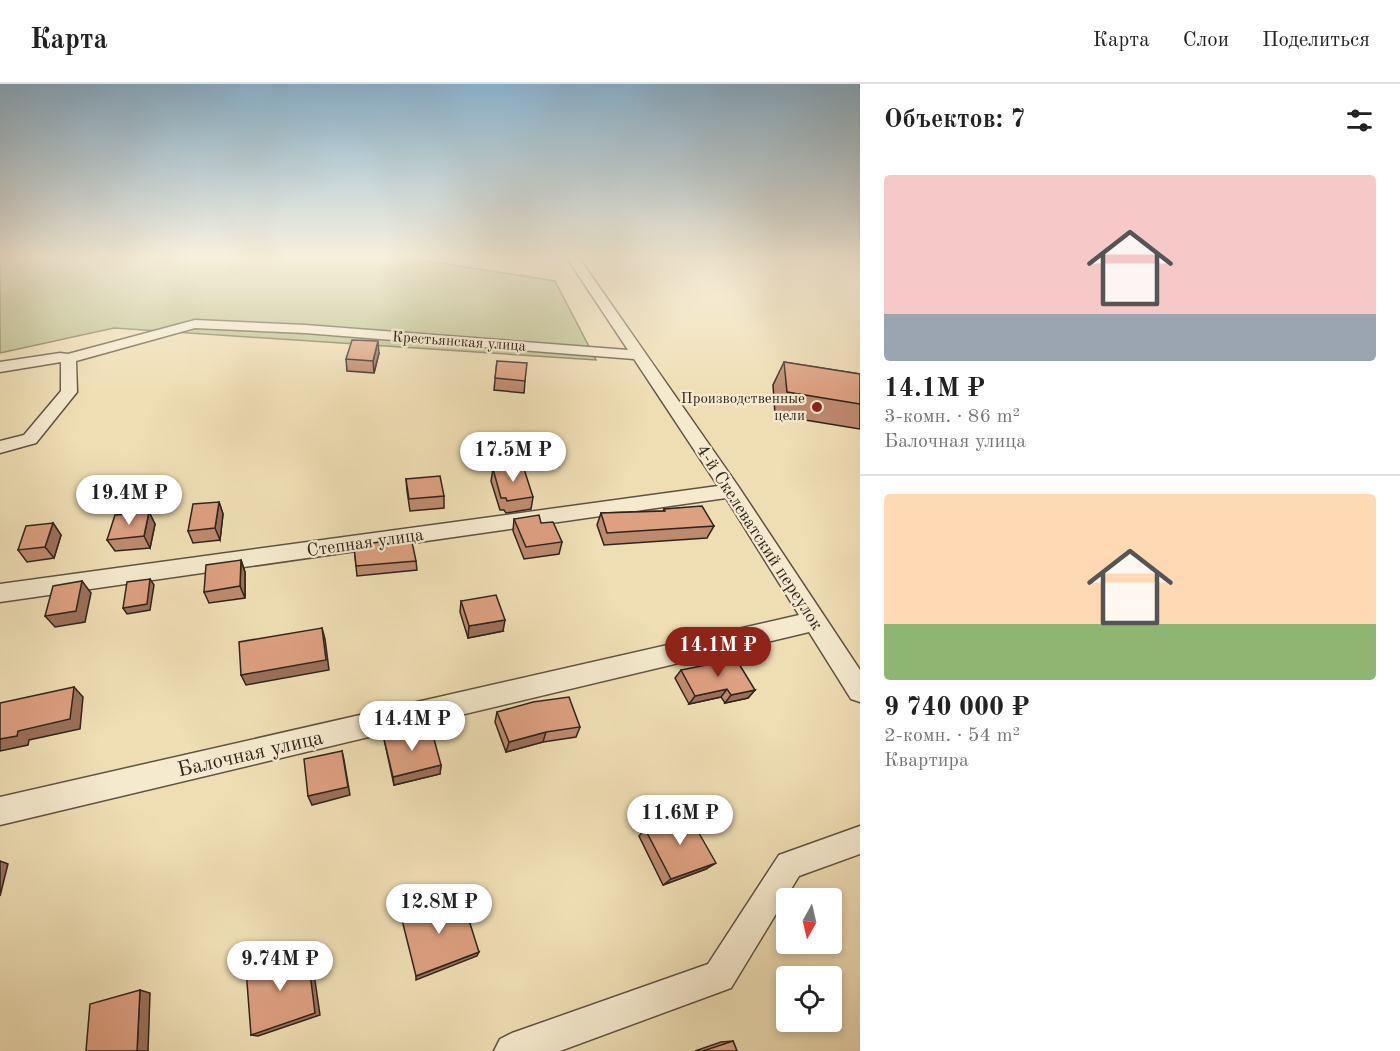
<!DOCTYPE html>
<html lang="ru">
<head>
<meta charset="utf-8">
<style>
  :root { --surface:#fff; --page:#f6f6f6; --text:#222; --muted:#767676; --line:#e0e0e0; --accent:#8f2418 }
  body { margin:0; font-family:"Old Standard TT",serif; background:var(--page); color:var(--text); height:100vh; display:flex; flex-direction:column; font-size:22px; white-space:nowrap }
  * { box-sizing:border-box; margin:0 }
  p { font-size:20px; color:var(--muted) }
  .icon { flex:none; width:33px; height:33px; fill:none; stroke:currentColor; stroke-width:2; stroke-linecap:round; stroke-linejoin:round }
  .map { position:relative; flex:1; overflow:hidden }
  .sheet { display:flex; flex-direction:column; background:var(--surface); width:540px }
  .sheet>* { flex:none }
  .needle { width:39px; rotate:188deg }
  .buttons { position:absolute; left:776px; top:804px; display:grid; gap:12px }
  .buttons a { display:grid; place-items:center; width:66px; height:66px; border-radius:6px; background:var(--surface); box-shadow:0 3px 9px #0003; font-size:30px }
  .price { position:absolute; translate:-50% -51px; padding:0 14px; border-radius:21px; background:#fff; color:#222; font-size:20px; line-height:39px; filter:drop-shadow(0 2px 3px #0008) }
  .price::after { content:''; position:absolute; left:50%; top:36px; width:18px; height:14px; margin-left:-9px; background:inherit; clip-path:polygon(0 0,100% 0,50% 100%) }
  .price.selected { background:var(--accent); color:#fff }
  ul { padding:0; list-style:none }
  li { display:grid; align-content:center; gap:12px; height:318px; padding:0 24px }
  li+li { border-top:2px solid var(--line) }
  li span { display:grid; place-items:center; height:186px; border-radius:6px; color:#555 }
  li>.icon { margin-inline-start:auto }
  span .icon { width:108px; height:108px; fill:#fffc; stroke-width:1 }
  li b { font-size:26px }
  h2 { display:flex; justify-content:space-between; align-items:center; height:72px; padding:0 24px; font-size:26px }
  header { display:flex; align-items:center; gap:36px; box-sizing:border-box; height:84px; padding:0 30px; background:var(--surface); border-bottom:2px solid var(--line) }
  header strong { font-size:28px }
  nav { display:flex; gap:33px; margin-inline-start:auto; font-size:21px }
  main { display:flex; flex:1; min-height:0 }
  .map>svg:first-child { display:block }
  .green { fill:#bac18c; stroke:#757254; stroke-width:1.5 }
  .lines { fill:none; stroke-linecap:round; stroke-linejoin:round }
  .street-casing { stroke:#605242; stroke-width:3 }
  .street { fill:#f5eace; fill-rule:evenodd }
  .wall { fill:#be8a6f; stroke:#30241c; stroke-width:1.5 }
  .shaded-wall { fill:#9b705a; stroke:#30241c; stroke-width:1.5 }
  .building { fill:#dda081; stroke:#30241c; stroke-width:1.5 }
  .poi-dot { fill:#8f2418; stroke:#f5eace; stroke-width:2 }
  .labels { text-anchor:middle; stroke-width:4.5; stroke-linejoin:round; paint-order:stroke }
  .far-street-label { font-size:15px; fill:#30241c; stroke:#f5eace }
  .far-poi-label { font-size:15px; fill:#30241c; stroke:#f5eace; text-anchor:end }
  .street-label { font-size:18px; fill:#30241c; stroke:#f5eace }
  .near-street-label { font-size:21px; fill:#30241c; stroke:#f5eace }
</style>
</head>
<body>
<header>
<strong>Карта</strong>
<nav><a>Карта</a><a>Слои</a><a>Поделиться</a></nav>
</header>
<main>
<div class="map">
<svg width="860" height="967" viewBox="0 0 860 967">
  <rect width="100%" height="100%" fill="#efdeb4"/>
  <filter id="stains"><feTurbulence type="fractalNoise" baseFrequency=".00333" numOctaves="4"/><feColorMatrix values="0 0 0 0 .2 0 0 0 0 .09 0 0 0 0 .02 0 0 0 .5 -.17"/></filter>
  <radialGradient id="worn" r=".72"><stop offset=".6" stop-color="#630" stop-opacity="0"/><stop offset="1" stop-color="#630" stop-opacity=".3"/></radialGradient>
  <path class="green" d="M0,174h409l146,23 41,79 -482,-32 -114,25z"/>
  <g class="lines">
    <g class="street-casing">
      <g id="street">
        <path d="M567,174h12l159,228 122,184v32l-9,-3 -42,-67 -809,193v-28l799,-182 -73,-117 -726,104v-18l718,-98 -84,-127 -329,-26 -110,-5 -119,33 1,31 -41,51 -36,10v-12l24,-6 37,-44v-29l-61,10v-10l60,-9 8,1 127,-34 110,5 323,25z"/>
        <path d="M860,742v28l-61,22 -68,112 -171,63h-66l6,-12 12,-6 196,-69 71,-109z"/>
      </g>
    </g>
    <use href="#street" class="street"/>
  </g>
  <g class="wall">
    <path d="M379,269l-5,20 -27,-2 -1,-12z"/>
    <path d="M497,277l28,20 -1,12 -30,-3z"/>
    <path d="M784,278l76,12v55l-85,-14 -2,-30z"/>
    <path d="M493,385l40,28 -2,12 -25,4 -2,-3h-4l-9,-29z"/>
    <path d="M406,395l38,17v12l-34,3 -3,-20z"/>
    <path d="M219,418l4,12 -3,26 -27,3 -5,-12z"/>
    <path d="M664,425l50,17 -7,12 -103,7 -7,-20 4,-12 62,-2z"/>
    <path d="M149,428l6,12 -5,24 -35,3 -8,-11z"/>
    <path d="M514,435l27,4 21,19 -3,12 -35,5 -11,-28z"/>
    <path d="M53,439l8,12 -7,23 -27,4 -9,-12z"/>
    <path d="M354,462l62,15 1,9 -60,6z"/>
    <path d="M241,476l4,12v26l-36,5 -5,-11z"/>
    <path d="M461,517l42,30 -35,7 -8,-26z"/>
    <path d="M681,586l74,20 -7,8 -23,5 -4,-6 -32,7 -14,-26z"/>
    <path d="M497,628l83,15 -4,10 -33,5 -37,10 -11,-30z"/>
    <path d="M384,655l57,26 -1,9 -46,11z"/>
    <path d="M645,745l61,40 -43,16 -24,-49z"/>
    <path d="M733,957l4,10h-42l26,-9z"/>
  </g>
  <g class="shaded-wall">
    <path d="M378,257l1,12 -5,20 -1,-12z"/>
    <path d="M219,418l4,12 -3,26 -5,-12z"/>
    <path d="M149,428l6,12 -5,24 -6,-12z"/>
    <path d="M53,439l8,12 -7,23 -9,-11z"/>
    <path d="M241,476l4,12v26l-5,-12z"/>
    <path d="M150,495l4,6 -4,25 -23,4 -4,-6z"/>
    <path d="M82,497l9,12 -6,29 -30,5 -10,-11z"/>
    <path d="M505,536l-2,11 -35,7 1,-12z"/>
    <path d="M322,544l3,11 4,31 -83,15 -5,-10z"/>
    <path d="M74,603l9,10 -3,32 -51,11 -1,5 -28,6v-12l18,-8z"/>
    <path d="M727,605l-6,8 -32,7 6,-8z"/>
    <path d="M755,606l-7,8 -23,5 6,-8z"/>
    <path d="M546,648l-3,10 -37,10 3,-10z"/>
    <path d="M342,667l2,9 6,35 -38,10 -4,-9z"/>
    <path d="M441,681l-1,9 -46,11 -1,-8z"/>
    <path d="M0,777l8,3 -8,32z"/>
    <path d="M716,779l-10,6 -43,16 8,-6z"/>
    <path d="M307,865l4,4 9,62 -62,21 -7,-1z"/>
    <path d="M479,868l-2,4 -61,24v-4z"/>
    <path d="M140,906l10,3 -2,58h-11z"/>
  </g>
  <g class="building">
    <path d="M352,256l26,1 -5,20 -27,-2z"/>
    <path d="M497,277l30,2 -2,18 -30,-3z"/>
    <path d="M784,278l76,12v30l-73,-12z"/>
    <path d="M523,382l10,31 -26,4 -1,-3h-5l-8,-29z"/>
    <path d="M440,392l4,20 -35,3 -3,-20z"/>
    <path d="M219,418l-4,26 -27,3 5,-27z"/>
    <path d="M702,422l12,20 -107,7 -6,-20 64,-2 -1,-2z"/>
    <path d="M149,428l-5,24 -37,4 8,-25z"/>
    <path d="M539,431l2,8 12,-1 9,20 -36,5 -12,-28z"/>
    <path d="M53,439l-8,24 -27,3 8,-24z"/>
    <path d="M411,453l5,24 -60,5 -2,-20z"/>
    <path d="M241,476l-1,26 -36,6 2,-27z"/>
    <path d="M150,495l-3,25 -24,4 4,-26z"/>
    <path d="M82,497l-6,30 -31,5 8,-30z"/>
    <path d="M496,511l9,25 -36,6 -8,-25z"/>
    <path d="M322,544l4,32 -85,15 -2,-33z"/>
    <path d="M736,575l19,31 -24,5 -4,-6 -32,7 -14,-26z"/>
    <path d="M74,603l-4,32 -52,12 -1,5 -17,3v-36z"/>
    <path d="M569,613l11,30 -34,5 -37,10 -12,-30 36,-10z"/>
    <path d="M431,644l10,37 -48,12 -9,-38z"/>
    <path d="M342,667l6,36 -40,9 -4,-37z"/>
    <path d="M688,730l28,49 -45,16 -26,-50z"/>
    <path d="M461,811l18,57 -63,24 -15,-60z"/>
    <path d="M307,865l8,64 -64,22 -5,-66z"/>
    <path d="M140,906l-3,61h-51l4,-47z"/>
    <path d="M733,957l4,10h-34z"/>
  </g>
  <linearGradient id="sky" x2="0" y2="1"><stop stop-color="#8ab6d4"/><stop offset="0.56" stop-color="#f8f0dd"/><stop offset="1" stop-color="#f8f0dd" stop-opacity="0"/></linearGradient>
  <rect width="860" height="309" fill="url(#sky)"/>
  <circle class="poi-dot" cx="817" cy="323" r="6"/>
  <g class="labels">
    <g class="far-street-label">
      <text transform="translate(459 257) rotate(4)" y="5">Крестьянская улица</text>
    </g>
    <g class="far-poi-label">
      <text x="805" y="319">Производственные<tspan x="805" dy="17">цели</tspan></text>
    </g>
    <g class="street-label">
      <text transform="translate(760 453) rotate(57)" y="6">4-й Скелеватский переулок</text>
      <text transform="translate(365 458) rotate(-8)" y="6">Степная улица</text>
    </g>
    <g class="near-street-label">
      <text transform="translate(250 669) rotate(-13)" y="7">Балочная улица</text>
    </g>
  </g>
  <rect width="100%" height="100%" filter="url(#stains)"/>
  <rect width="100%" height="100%" fill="url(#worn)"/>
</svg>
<div class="buttons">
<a><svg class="needle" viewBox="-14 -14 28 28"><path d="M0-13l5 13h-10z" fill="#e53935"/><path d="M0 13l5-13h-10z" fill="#767676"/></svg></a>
<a><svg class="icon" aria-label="locate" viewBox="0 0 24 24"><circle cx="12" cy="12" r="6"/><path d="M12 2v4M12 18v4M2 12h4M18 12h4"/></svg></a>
</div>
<b class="price" style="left:513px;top:399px">17.5M ₽</b>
<b class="price" style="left:129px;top:442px">19.4M ₽</b>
<b class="price selected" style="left:718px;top:594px">14.1M ₽</b>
<b class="price" style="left:412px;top:668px">14.4M ₽</b>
<b class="price" style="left:680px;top:762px">11.6M ₽</b>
<b class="price" style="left:439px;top:851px">12.8M ₽</b>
<b class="price" style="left:280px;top:908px">9.74M ₽</b>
</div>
<section class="sheet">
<h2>Объектов: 7<svg class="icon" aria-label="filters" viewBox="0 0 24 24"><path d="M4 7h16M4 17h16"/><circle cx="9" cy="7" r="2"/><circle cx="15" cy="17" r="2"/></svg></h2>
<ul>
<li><span style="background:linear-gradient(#f6c9c9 75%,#9aa5b1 0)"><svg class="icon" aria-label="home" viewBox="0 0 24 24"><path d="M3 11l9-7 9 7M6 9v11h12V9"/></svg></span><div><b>14.1M ₽</b><p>3-комн. · 86 m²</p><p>Балочная улица</p></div></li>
<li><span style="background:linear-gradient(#ffd9b3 70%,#8fb573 0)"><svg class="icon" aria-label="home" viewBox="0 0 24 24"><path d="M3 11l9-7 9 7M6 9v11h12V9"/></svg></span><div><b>9 740 000 ₽</b><p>2-комн. · 54 m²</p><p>Квартира</p></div></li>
</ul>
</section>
</main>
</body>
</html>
